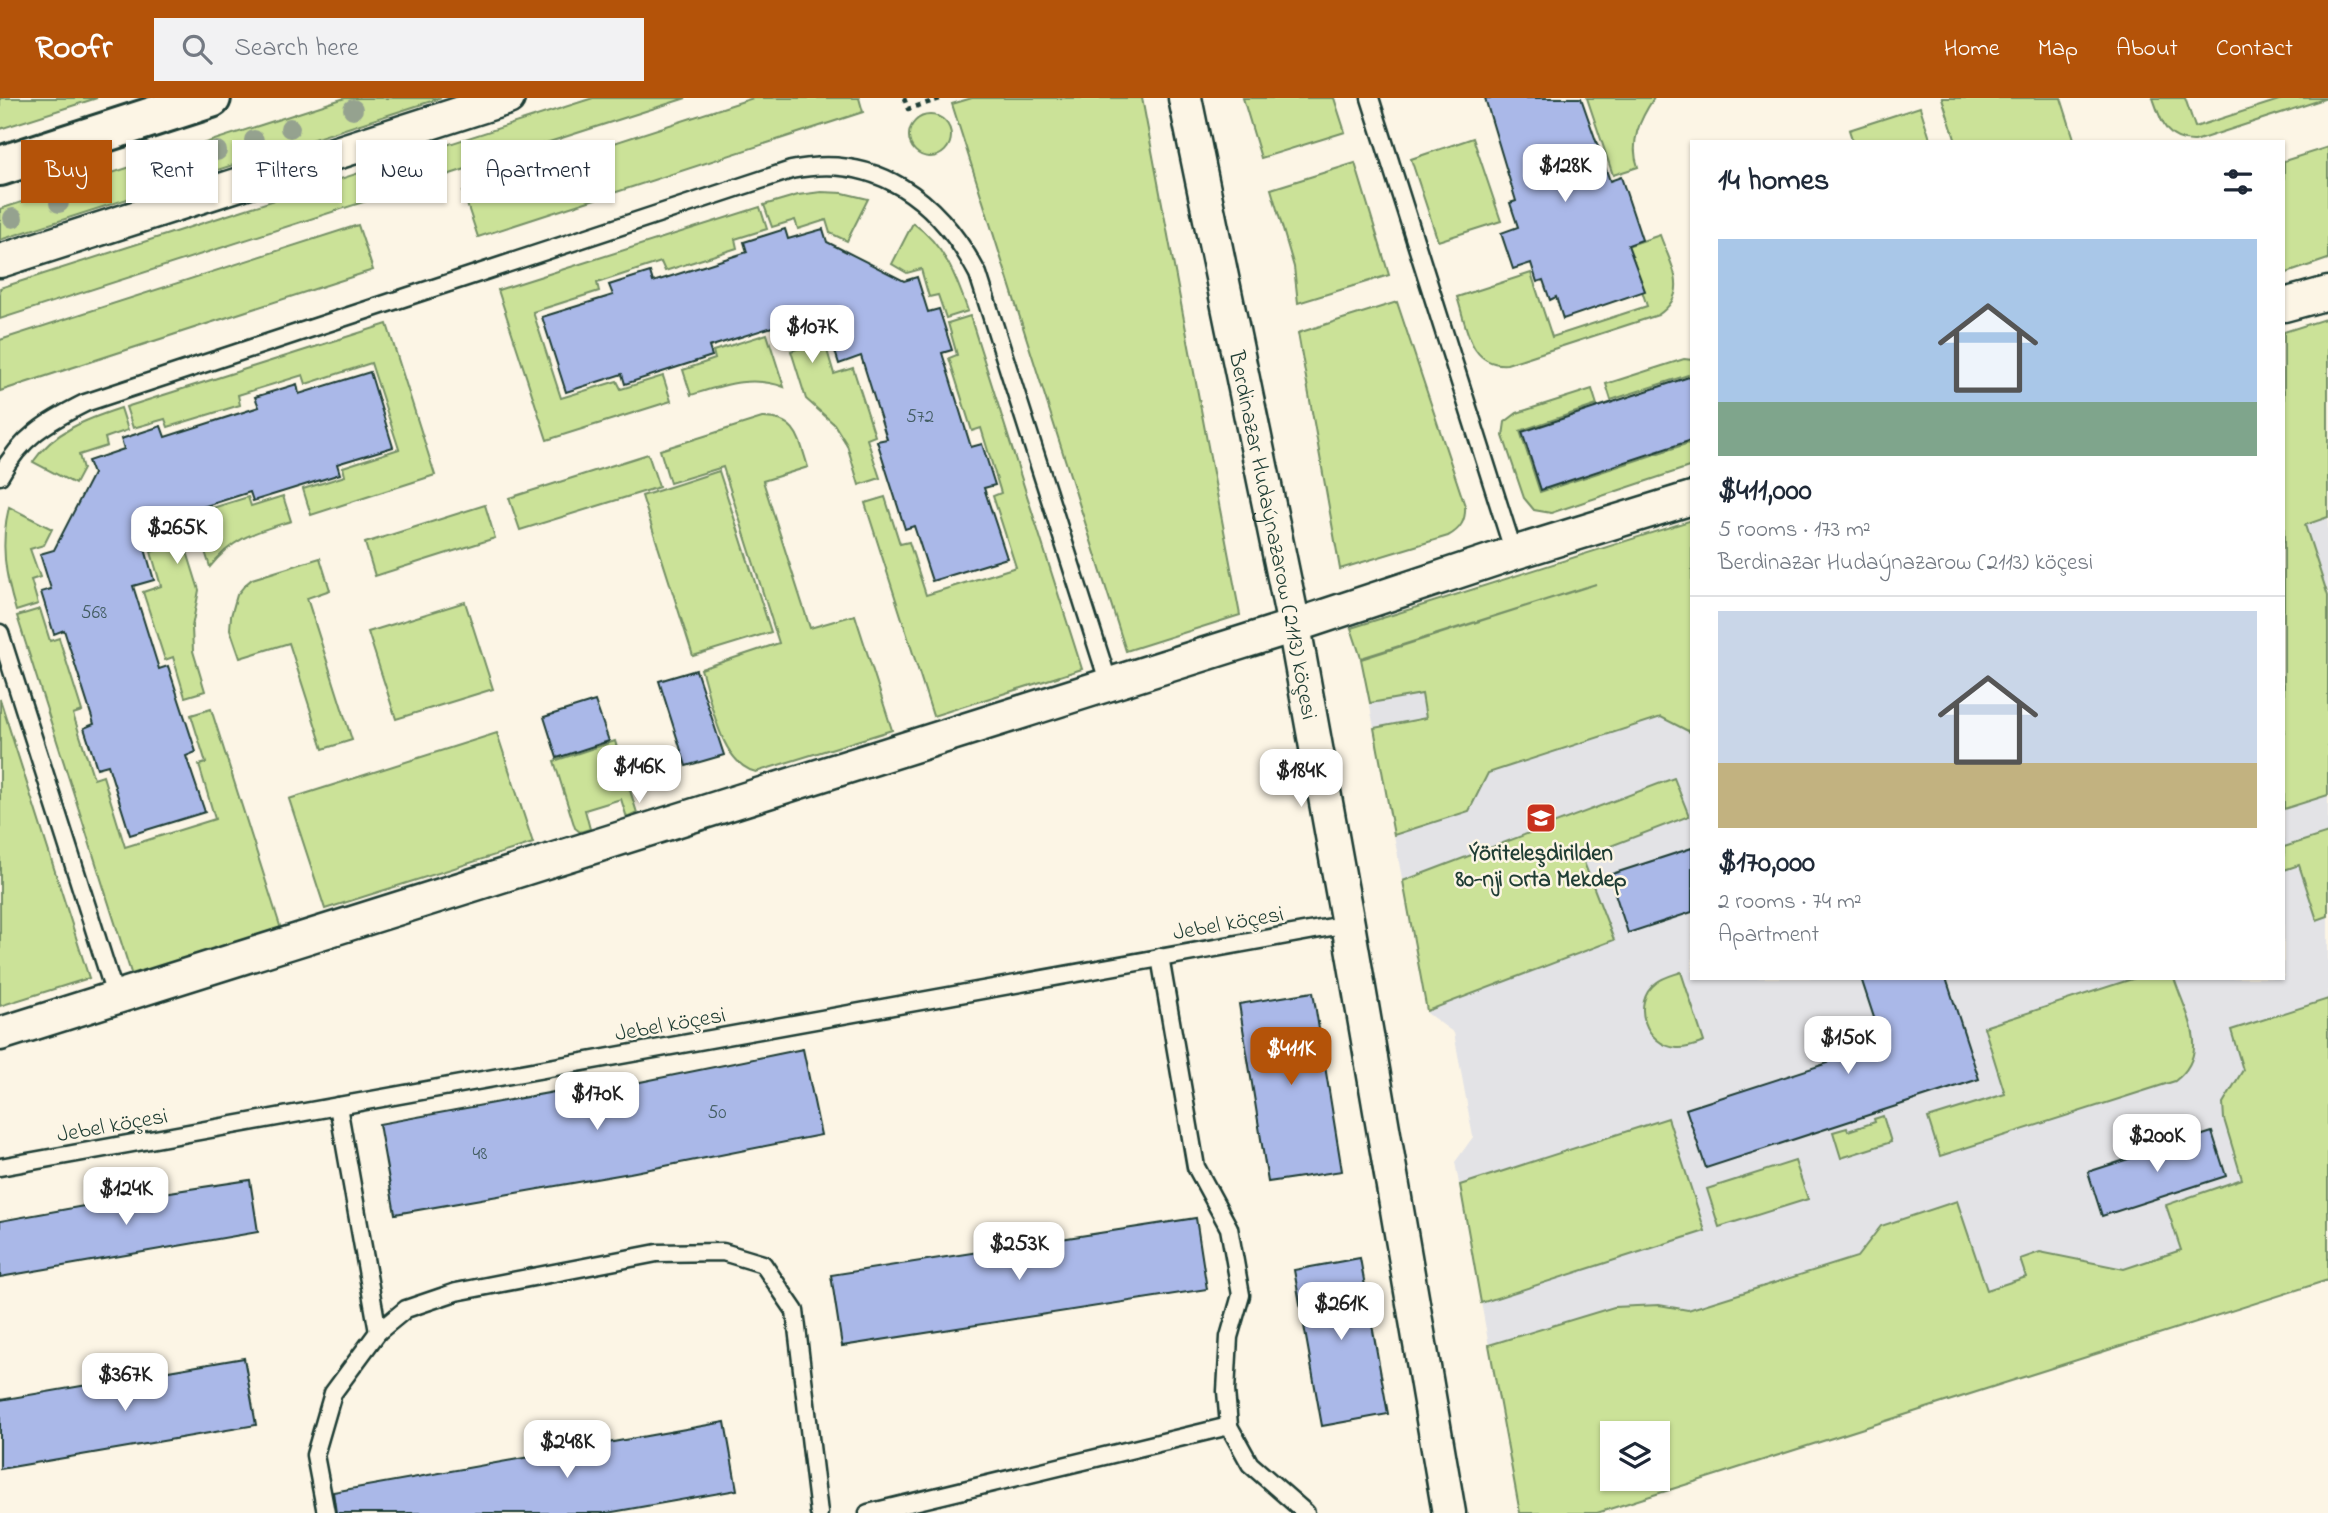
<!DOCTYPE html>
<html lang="en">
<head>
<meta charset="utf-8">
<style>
  :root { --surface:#fff; --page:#f2f2f3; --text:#1f2937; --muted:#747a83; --line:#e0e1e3; --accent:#b45309 }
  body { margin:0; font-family:"Indie Flower",sans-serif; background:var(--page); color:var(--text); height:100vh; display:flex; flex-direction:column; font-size:26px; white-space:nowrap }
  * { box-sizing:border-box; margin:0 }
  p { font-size:23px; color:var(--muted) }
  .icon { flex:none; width:38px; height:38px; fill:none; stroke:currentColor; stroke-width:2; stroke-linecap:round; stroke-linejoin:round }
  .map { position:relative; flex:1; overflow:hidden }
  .panel { position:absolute; left:1690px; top:42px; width:595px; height:840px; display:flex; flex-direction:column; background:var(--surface); border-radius:0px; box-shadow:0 2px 5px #0004 }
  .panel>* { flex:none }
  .guide { position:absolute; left:21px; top:42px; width:665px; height:63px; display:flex; gap:14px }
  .controls { position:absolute; left:1600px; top:1323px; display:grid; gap:14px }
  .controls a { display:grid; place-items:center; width:70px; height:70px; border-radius:0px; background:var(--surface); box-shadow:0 2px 5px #0004; font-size:35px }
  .price { position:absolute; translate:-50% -60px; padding:0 16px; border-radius:14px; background:#fff; color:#222; font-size:23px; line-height:46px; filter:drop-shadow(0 2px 4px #0008) }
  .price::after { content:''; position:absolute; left:50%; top:42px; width:21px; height:16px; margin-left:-10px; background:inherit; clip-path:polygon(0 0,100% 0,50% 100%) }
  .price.current { background:var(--accent); color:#fff }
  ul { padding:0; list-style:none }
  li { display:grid; align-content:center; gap:14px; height:371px; padding:0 28px }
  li+li { border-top:2px solid var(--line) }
  li span { display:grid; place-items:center; height:217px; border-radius:0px; color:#555 }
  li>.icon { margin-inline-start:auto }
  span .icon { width:126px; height:126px; fill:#fffc; stroke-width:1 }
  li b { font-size:30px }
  h2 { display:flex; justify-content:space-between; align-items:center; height:84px; padding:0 28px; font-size:30px }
  .tag { padding:0 24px; border-radius:0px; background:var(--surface); box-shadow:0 2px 5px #0004; font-size:24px; line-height:63px }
  .tag.current { background:var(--accent); color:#fff }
  header { display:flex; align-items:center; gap:42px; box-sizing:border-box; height:98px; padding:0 35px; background:var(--accent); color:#fff }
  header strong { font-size:33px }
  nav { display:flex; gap:38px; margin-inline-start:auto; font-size:24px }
  .search { width:490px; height:63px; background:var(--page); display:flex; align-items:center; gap:18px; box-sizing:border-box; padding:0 24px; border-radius:0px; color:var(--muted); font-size:26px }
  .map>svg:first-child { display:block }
  .built { fill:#e3e3e6; fill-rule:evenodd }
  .green { fill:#cbe298; stroke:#759066; stroke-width:2; fill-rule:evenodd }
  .building { fill:#aab8e8; stroke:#1f3d34; stroke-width:2 }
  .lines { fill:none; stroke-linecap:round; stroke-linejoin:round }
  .lane-casing { stroke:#1f3d34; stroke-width:21 }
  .street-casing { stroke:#1f3d34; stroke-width:37 }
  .secondary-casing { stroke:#1f3d34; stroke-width:44 }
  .path { stroke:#1f3d34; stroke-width:4.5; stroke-dasharray:5 5; stroke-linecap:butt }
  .lane { stroke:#fcf5e5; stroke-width:16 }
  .street { stroke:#fcf5e5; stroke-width:32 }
  .secondary { stroke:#fcf5e5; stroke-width:38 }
  .tree { fill:#95a28f }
  .labels { text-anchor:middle; stroke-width:5; stroke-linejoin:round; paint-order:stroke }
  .number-label { font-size:19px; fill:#425c61 }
  .street-label { font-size:23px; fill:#1f3d34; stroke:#fcf5e5 }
  .poi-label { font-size:23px; font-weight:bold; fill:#1f3d34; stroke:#fcf5e5 }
</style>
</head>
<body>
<header>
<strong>Roofr</strong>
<div class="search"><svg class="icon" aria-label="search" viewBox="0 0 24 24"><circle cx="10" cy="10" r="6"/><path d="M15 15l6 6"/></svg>Search here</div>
<nav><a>Home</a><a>Map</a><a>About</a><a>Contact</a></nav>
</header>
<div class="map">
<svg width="2328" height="1415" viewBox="0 0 2328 1415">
  <rect width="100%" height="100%" fill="#fcf5e5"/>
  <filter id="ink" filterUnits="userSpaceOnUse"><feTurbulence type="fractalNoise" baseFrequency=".0143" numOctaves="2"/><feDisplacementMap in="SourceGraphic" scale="14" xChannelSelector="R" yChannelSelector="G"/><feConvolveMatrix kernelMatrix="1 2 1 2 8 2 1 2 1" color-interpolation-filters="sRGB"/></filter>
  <g filter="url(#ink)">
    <path class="built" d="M2328,253v929l-731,233h-77l-65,-351 18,-25 -19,-104 -27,-20 -66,-355 331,-105v425h592v-613zM1612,1335h45v46h-45z"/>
    <g class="green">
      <path d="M0,0h97l-97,31z"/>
      <path d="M345,0h96l-441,142v-31z"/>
      <path d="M593,0h93l-686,221v-31z"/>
      <path d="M753,0h106l4,14 -385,125 -15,-45z"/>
      <path d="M972,0h170l98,517 -114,36 -174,-547z"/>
      <path d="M1243,0h91l11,34 -84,26z"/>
      <path d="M1587,0h67c-14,21 -25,44 -16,69l-25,8z"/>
      <path d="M1942,0h119l14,44h-119z"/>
      <path d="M2153,0h32l10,29 90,-29h42l-132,43c-29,1 -34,-20 -42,-43z"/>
      <path d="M1920,9l11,35h-78l-4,-12z"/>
      <circle cx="930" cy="38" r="21"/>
      <path d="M1473,40l28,83 -63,20 -27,-82z"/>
      <path d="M2328,49v112l-44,15v-113z"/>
      <path d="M1355,65l34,112 -91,28 -4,-36 -23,-78z"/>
      <path d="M821,94l22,1 25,6 -21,42 -17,-8 -4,-13 -28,9 -3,-9 -23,7 -8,-22 34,-10z"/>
      <path d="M760,109l7,22 -32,10 2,9 -72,23 -4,-9 -64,21 2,8 -66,21 28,86 56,-17 4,8 42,-13 8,25 -124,39 -49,-150z"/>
      <path d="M913,125c31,22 43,53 55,88l-22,7 -8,-23 -9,2 -8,-28 -14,4 -15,-9z"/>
      <path d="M358,127l15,45 -373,121v-51z"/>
      <path d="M1660,137c11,31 31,58 -2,80l-151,49c-38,3 -40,-38 -50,-67l74,-24 21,64 95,-31 -20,-60z"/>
      <path d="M1397,204l68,204c1,14 -4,23 -17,30l-108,33 -42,-236z"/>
      <path d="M970,218l112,353 -149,47 -68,-213 20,-6 15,47 9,-2 17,53 90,-28 -23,-71 8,-3 -20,-65 -9,3 -23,-73 8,-3 -9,-32z"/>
      <path d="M2328,220v199l-23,8 23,71v199l-44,14v-477z"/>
      <path d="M387,226l48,151 -124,40 -8,-26 42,-13 -2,-9 56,-18 -28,-86 -65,21 -3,-9 -65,20 2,10 -72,22 -3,-8 -32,9 -7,-21z"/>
      <path d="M767,236l17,53c-33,-12 -60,-2 -93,8l-8,-25 32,-11 -2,-8z"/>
      <path d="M824,242l10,34 19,-6 22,68 -8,3 13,39 -21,7 -12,-40 -13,-21 -28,-25 -15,-48z"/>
      <path d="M1684,261l8,1v26l-4,-11 -77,25 -5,-16z"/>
      <path d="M1592,291l5,16 -77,26 20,61 152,-50v24l-141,47 -17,-3 -10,-12 -21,-62 2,-14 12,-9z"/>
      <path d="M121,310l7,22 -23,8 2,8 -28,9 4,14 -8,15 -42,-22c21,-31 54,-43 88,-54z"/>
      <path d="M762,320c35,-1 37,21 46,49l-45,14 47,147 45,-13 37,115 -136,42c-36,-8 -45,-73 -55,-103l78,-26 -56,-176 -53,16 -10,-33z"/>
      <path d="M648,356l11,33 -139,43 -11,-32z"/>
      <path d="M719,373l52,161 -78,24 -51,-160z"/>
      <path d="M283,398l8,25c-35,11 -58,16 -81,46l-17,-53 55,-17 3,9z"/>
      <path d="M485,407l10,33 -120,38 -10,-33z"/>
      <path d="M9,409l43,22 -8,16 -14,4 10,28 -9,3 7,24 -22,7c-11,-36 -16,-67 -7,-104z"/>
      <path d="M1692,422v213l-31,-16 -173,56 -19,38 -75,24 -20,-107 52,-10 -4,-24 -52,9 -9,-44 235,-75 -235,74 -10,-30z"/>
      <path d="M184,444l15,48 -7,37 1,24 12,40 -20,6 -12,-40 -8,3 -22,-68 18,-6 -10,-34z"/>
      <path d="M320,460l10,32 -23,8 45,142 -29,9 -34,-106 -49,15 -10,-29 1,-13 6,-21 8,-10 7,-6z"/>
      <path d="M465,504l28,87 -97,30 -28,-87z"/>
      <path d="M40,511l10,32 9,-3 23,73 -9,3 21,65 9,-3 22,71 90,-28 -16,-54 7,-2 -15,-48 20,-6 70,220 -149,47 -115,-360z"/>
      <path d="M0,601l89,279 -89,28z"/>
      <path d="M497,635l36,110 -208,66 -36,-110z"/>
      <path d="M615,643l22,72 -10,5 -6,-19 -36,11 5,19 -10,3 -5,-4 -21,-67z"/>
      <path d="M1674,680l15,38 -107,41 32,83 -187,71 -24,-130z"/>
      <path d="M2328,735v83l-11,4 -18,-55 -15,5v-23z"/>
      <path d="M1681,874l23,70c-8,3 -18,7 -27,6 -31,-2 -47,-45 -21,-65 7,-6 17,-8 25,-11z"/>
      <path d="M2135,880h39c12,37 38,75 1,103l-235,75 -12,-38 77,-24 -21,-67z"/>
      <path d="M2328,901v281l-731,233h-77l-31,-168 125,-38 45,-2 29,5 169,-53 24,-31 76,-25 30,89 39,-13 -6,-18 20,-7 84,17 57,-19 -15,-45 76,-26 -18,-60 -1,-16 20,-33 -12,-40zM1657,1335v46h-45v-46z"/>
      <path d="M1883,1018l8,26 -50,16 -8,-26 14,-4 1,3 27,-9 -1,-3z"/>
      <path d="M1668,1020l37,113 -224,72 -21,-118z"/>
      <path d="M1795,1063l13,38 -89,28 -12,-38z"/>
    </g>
    <g class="building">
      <path d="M1485,0h96l29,83 11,-4 21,63 -14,5 17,46 -82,28 -7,-22 -6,3 -7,-20 -6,2 -6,-19 -18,6 -12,-36 17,-6 -8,-24 6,-2z"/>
      <path d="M785,131l3,10 35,-10 4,13 77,39 13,-4 11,35 11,-3 13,41 -10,3 29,94 11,-3 13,41 -11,3 23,70 -75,23 -18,-55 -9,3 -28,-88 10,-2 -26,-83 -22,8 -10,-32 -31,10 -7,-21 -82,26 3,9 -87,28 -3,-10 -56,18 -24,-75 71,-22 -4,-10 41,-13 3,10 94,-30 -3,-10z"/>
      <path d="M370,274l23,75 -56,17 3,10 -87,27 -3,-9 -82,26 7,21 -30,10 9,31 -21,6 26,83 9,-3 28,86 -10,4 19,56 -75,23 -22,-70 -11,3 -13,-40 10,-4 -30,-94 -10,4 -13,-42 10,-3 -11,-35 14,-4 39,-76 -5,-13 36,-12 -3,-10 40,-13 4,11 94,-30 -4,-10 42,-13 2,10z"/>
      <path d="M1692,278v64l-151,50 -19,-58z"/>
      <path d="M696,572l28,85 -38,11 -27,-85z"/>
      <path d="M595,603l14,40 -52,17 -13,-41z"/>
      <path d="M1692,750v64l-64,21 -19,-58z"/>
      <path d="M1861,880h85l33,101 -273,89 -20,-59 142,-46 -2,-4 56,-17z"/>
      <path d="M1313,894l29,179 -74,11 -29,-178z"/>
      <path d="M803,951l18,86 -191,38 -235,41 -16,-90 186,-34 1,7z"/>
      <path d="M2212,1034l14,44 -124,40 -14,-44z"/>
      <path d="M250,1082l8,52 -258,45v-56l123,-22z"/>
      <path d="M1196,1120l11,71 -365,57 -11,-71z"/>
      <path d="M1360,1160l28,156 -66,12 -28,-156z"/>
      <path d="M244,1260l12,67 -256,44v-69z"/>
      <path d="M725,1324l12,68 -130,23h-271l-3,-21z"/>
    </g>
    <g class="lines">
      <g class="lane-casing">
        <g id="lane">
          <path d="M1370,0l144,455"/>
          <path d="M0,378c21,-39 47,-54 85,-73l706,-233c86,-18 148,30 187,104l131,410"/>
          <path d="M0,535l116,365"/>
          <path d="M1160,859l36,210 33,61 12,67 -12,42 -3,54 3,35 21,38 56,49"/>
          <path d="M338,1008l40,226"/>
          <path d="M0,1069l1348,-243"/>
          <path d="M326,1415l-11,-58 18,-62 45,-61 28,-23 50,-17 201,-39 66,-1 40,12 32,47 24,202"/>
          <path d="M868,1415l361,-87"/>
        </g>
      </g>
      <g class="street-casing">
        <g id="street">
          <path id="s1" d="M1185,0l109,528 54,298 101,589"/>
          <path d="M0,163l508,-163"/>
          <path d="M2284,207l44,-12"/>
          <path d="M0,936l1294,-408 220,-73 178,-55"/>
        </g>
      </g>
      <g class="secondary-casing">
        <path id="secondary" d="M0,68l211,-68"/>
      </g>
      <path class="path" d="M904,0l4,11 35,-11"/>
      <use href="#lane" class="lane"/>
      <use href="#street" class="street"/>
      <use href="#secondary" class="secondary"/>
    </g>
    <g class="tree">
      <circle cx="353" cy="11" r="10"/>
      <circle cx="290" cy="30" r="10"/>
      <circle cx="254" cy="42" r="10"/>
      <circle cx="217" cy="53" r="10"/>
      <circle cx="181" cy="66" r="10"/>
      <circle cx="151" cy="75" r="10"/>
      <circle cx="96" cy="93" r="10"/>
      <circle cx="59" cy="105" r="10"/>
      <circle cx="13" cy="120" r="10"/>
    </g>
  </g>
  <defs>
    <g id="school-square" transform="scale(1.575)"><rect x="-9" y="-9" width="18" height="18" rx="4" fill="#c8321e" stroke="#fcf5e5"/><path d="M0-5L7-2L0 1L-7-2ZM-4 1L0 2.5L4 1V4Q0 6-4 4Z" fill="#fff"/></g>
  </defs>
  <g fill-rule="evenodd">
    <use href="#school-square" x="1541" y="720"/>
  </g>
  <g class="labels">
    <g class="number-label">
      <text x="920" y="324">572</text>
      <text x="94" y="520">568</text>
      <text x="717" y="1020">50</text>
      <text x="480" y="1061">48</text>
    </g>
    <g class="street-label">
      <text dy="8" stroke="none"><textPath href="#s1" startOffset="446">Berdinazar Hudaýnazarow (2113) köçesi</textPath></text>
      <text transform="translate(1228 824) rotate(-10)" y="8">Jebel köçesi</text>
      <text transform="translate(670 925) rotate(-10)" y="8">Jebel köçesi</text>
      <text transform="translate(112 1026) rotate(-10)" y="8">Jebel köçesi</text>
    </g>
    <g class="poi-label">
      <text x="1541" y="762">Ýöriteleşdirilden<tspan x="1541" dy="26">80-nji Orta Mekdep</tspan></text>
    </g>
  </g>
</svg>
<div class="controls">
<a><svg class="icon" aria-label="layers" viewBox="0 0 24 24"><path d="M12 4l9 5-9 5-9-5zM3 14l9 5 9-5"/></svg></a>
</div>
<b class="price" style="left:1565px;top:106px">$128K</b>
<b class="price" style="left:812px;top:267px">$107K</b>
<b class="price" style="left:177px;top:468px">$265K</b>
<b class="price" style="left:639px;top:707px">$146K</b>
<b class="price" style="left:1301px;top:711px">$184K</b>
<b class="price" style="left:1848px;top:978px">$150K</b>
<b class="price current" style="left:1291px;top:989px">$411K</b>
<b class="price" style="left:597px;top:1034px">$170K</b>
<b class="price" style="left:2157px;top:1076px">$200K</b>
<b class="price" style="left:126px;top:1129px">$124K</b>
<b class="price" style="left:1019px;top:1184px">$253K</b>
<b class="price" style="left:1341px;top:1244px">$261K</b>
<b class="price" style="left:125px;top:1315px">$367K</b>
<b class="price" style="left:567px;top:1382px">$248K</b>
<div class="guide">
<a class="tag current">Buy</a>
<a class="tag">Rent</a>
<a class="tag">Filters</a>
<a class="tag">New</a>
<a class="tag">Apartment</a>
</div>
<section class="panel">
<h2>14 homes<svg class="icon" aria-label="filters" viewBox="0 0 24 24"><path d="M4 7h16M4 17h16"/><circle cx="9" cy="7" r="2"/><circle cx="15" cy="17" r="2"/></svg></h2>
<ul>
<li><span style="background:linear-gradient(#a9c7e8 75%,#7fa58c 0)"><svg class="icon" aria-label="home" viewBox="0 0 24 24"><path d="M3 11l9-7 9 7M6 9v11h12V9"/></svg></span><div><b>$411,000</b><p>5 rooms · 173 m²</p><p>Berdinazar Hudaýnazarow (2113) köçesi</p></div></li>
<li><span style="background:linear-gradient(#c9d6e8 70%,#c2b280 0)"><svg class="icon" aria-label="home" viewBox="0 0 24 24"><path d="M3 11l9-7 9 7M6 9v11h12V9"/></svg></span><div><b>$170,000</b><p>2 rooms · 74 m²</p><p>Apartment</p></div></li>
</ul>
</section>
</div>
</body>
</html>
